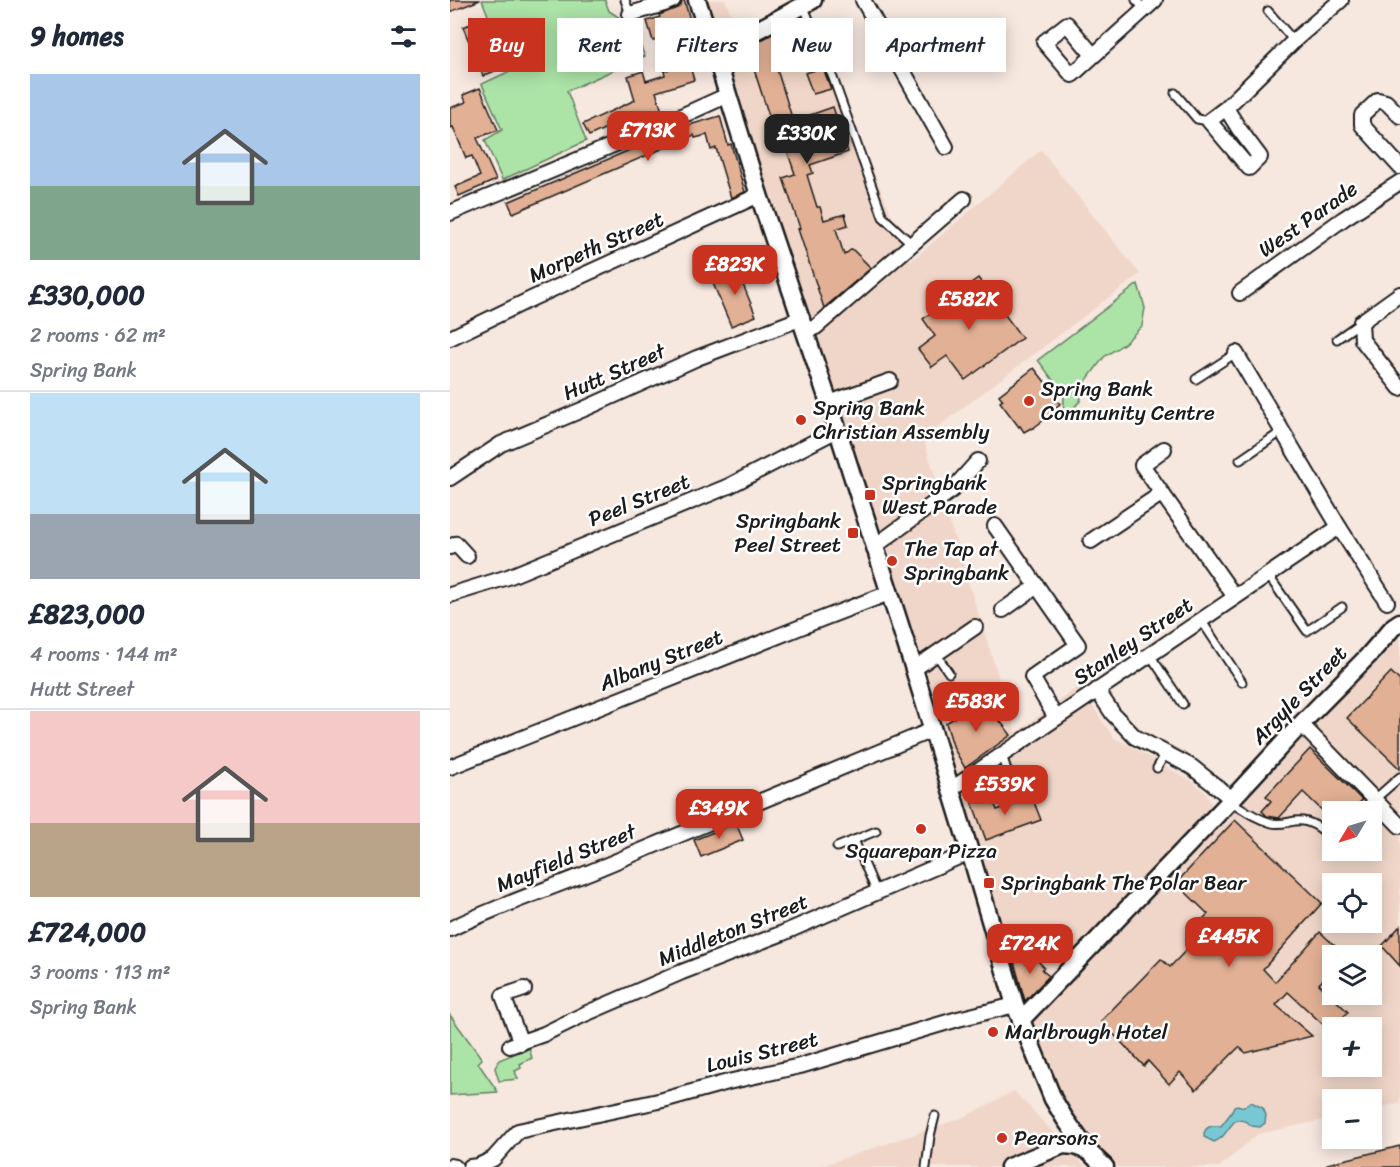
<!DOCTYPE html>
<html lang="en">
<head>
<meta charset="utf-8">
<style>
  :root { --surface:#fff; --page:#f6f6f7; --text:#1f2937; --muted:#747a83; --line:#e0e1e3; --accent:#c8321e }
  body { margin:0; font-family:Sriracha,sans-serif; background:var(--page); color:var(--text); height:100vh; display:flex; flex-direction:column; font-size:22px; white-space:nowrap }
  * { box-sizing:border-box; margin:0 }
  p { font-size:20px; color:var(--muted) }
  .icon { flex:none; width:33px; height:33px; fill:none; stroke:currentColor; stroke-width:2; stroke-linecap:round; stroke-linejoin:round }
  .map { position:relative; flex:1; overflow:hidden }
  .details { display:flex; flex-direction:column; background:var(--surface); width:450px }
  .details>* { flex:none }
  .guide { position:absolute; left:18px; top:18px; width:570px; height:54px; display:flex; gap:12px }
  .needle { width:39px; rotate:232deg }
  .controls { position:absolute; left:872px; top:801px; display:grid; gap:12px }
  .controls a { display:grid; place-items:center; width:60px; height:60px; border-radius:0px; background:var(--surface); box-shadow:0 3px 15px #0003; font-size:30px }
  .price { position:absolute; translate:-50% -51px; padding:0 14px; border-radius:12px; background:var(--accent); color:#fff; font-size:20px; line-height:39px; filter:drop-shadow(0 2px 3px #0008) }
  .price::after { content:''; position:absolute; left:50%; top:36px; width:18px; height:14px; margin-left:-9px; background:inherit; clip-path:polygon(0 0,100% 0,50% 100%) }
  .price.active { background:#222; color:#fff }
  ul { padding:0; list-style:none }
  li { display:grid; align-content:center; gap:12px; height:318px; padding:0 30px }
  li+li { border-top:2px solid var(--line) }
  li span { display:grid; place-items:center; height:186px; border-radius:0px; color:#555 }
  li>.icon { margin-inline-start:auto }
  span .icon { width:108px; height:108px; fill:#fffc; stroke-width:1 }
  li b { font-size:26px }
  h2 { display:flex; justify-content:space-between; align-items:center; height:72px; padding:0 30px; font-size:26px }
  .pill { padding:0 21px; border-radius:0px; background:var(--surface); box-shadow:0 3px 15px #0003; font-size:21px; line-height:54px }
  .pill.active { background:var(--accent); color:#fff }
  main { display:flex; flex:1; min-height:0 }
  .map>svg:first-child { display:block }
  .built { fill:#f0d6c8; fill-rule:evenodd }
  .green { fill:#ace3a7; stroke:#648062; stroke-width:1.5 }
  .water { fill:#78c8d3; stroke:#53838a; stroke-width:1.5 }
  .building { fill:#e2b094; stroke:#1c1c1c; stroke-width:1.5 }
  .lines { fill:none; stroke-linecap:round; stroke-linejoin:round }
  .service-casing { stroke:#1c1c1c; stroke-width:11 }
  .minor-casing { stroke:#1c1c1c; stroke-width:18 }
  .tertiary-casing { stroke:#1c1c1c; stroke-width:21 }
  .service { stroke:#fff; stroke-width:7 }
  .minor { stroke:#fff; stroke-width:14 }
  .tertiary { stroke:#fff; stroke-width:16 }
  .poi-dot { fill:#c8321e; stroke:#fff; stroke-width:2 }
  .labels { text-anchor:middle; stroke-width:5; stroke-linejoin:round; paint-order:stroke }
  .street-label { font-size:21px; fill:#1c1c1c; stroke:#fff }
  .poi-label { font-size:21px; fill:#1c1c1c; stroke:#fff; text-anchor:start }
</style>
</head>
<body>
<main>
<section class="details">
<h2>9 homes<svg class="icon" aria-label="filters" viewBox="0 0 24 24"><path d="M4 7h16M4 17h16"/><circle cx="9" cy="7" r="2"/><circle cx="15" cy="17" r="2"/></svg></h2>
<ul>
<li><span style="background:linear-gradient(#a9c7e8 60%,#7fa58c 0)"><svg class="icon" aria-label="home" viewBox="0 0 24 24"><path d="M3 11l9-7 9 7M6 9v11h12V9"/></svg></span><div><b>£330,000</b><p>2 rooms · 62 m²</p><p>Spring Bank</p></div></li>
<li><span style="background:linear-gradient(#bfe0f5 65%,#9aa5b1 0)"><svg class="icon" aria-label="home" viewBox="0 0 24 24"><path d="M3 11l9-7 9 7M6 9v11h12V9"/></svg></span><div><b>£823,000</b><p>4 rooms · 144 m²</p><p>Hutt Street</p></div></li>
<li><span style="background:linear-gradient(#f6c9c9 60%,#b9a48a 0)"><svg class="icon" aria-label="home" viewBox="0 0 24 24"><path d="M3 11l9-7 9 7M6 9v11h12V9"/></svg></span><div><b>£724,000</b><p>3 rooms · 113 m²</p><p>Spring Bank</p></div></li>
</ul>
</section>
<div class="map">
<svg width="950" height="1167" viewBox="0 0 950 1167">
  <rect width="100%" height="100%" fill="#f6e7df"/>
  <filter id="ink" filterUnits="userSpaceOnUse"><feTurbulence type="fractalNoise" baseFrequency=".0167" numOctaves="2"/><feDisplacementMap in="SourceGraphic" scale="12" xChannelSelector="R" yChannelSelector="G"/><feConvolveMatrix kernelMatrix="1 2 1 2 8 2 1 2 1" color-interpolation-filters="sRGB"/></filter>
  <g filter="url(#ink)">
    <g class="built">
      <path d="M253,0h22l20,47 45,-26 16,-7 105,247 130,-111 99,124 -217,164 93,295 63,-47 34,51 79,44 14,12 5,10v6l-91,96 -93,103 -5,-4z"/>
      <path d="M950,633v470l-29,6v-9h-39v18l-74,16 -39,33h-101l-55,-60 -15,-27 -18,-62 81,-78 129,-135 153,-166zM882,812h39v38h-39zM882,884h39v38h-39zM882,956h39v38h-39zM882,1028h39v38h-39z"/>
      <path d="M564,1091l72,76h-268l144,-49z"/>
    </g>
    <g class="green">
      <path d="M32,0h123l4,11 22,14 14,31 -78,35 19,50 -84,39 -17,-40 17,-10 -20,-46 28,-13z"/>
      <path d="M688,284l7,24 -3,18 -17,17 -21,14 -18,24 -6,20 -17,18 1,-24 -26,-35z"/>
      <path d="M0,1015l32,44 -4,4 20,29 -48,3z"/>
      <path d="M79,1048l3,10 -12,6 1,4 -6,3 3,8 -19,2 -4,-13 4,-8z"/>
    </g>
    <path class="water" d="M801,1102l12,6 3,7 -1,8 -5,4 -8,-1c-5,-5 -9,-6 -16,-6 -9,8 -10,17 -22,22l-10,-5c-1,-11 9,-12 17,-11l10,-13 3,-7 3,-1 7,2z"/>
    <g class="building">
      <path d="M0,0h30l-30,12z"/>
      <path d="M232,0h2l15,48 -21,6 -6,-19 -19,6 -6,-20 13,-4 -1,-2 18,-7 4,-3z"/>
      <path d="M353,21l9,22 -24,13v2l-13,5 18,58 40,-14 15,45 -38,13 3,8 -6,2 10,32h3l4,13 21,-6 3,11 -12,4 8,26 8,-6 19,19 -47,40 -26,-79 2,-1 -17,-50 12,-4 -18,-54 -6,2 -24,-74 45,-25z"/>
      <path d="M26,22l21,48 -14,6 -20,-49z"/>
      <path d="M239,63l5,17 -38,12 6,19 -21,7 -2,-5 -50,23 -6,-12 52,-24 -7,-24 15,-5 3,10 19,-6 -1,-4z"/>
      <path d="M373,68l8,21 -18,5 -8,-21z"/>
      <path d="M30,88l18,42 -21,8 19,42 -37,16 -4,-9 25,-11 -8,-20 -6,2 -13,-31 -3,1v-20l16,-6 -3,-7z"/>
      <path d="M270,116l8,29 3,-1 14,48 -14,6 -15,-50 -5,2 -4,-15 -12,3 -1,-3 -181,78 -5,-11 178,-76z"/>
      <path d="M296,267l5,12 -9,3 14,34 -25,10 -19,-45z"/>
      <path d="M528,278l44,60 -57,42 -18,-24 -15,11 -14,-18 17,-13 -12,-17z"/>
      <path d="M584,368l23,29 -2,1 5,6 -5,4 2,2 -25,19 -1,-1 -7,4 -4,-6 -1,1 -19,-25 3,-2 -4,-5z"/>
      <path d="M941,672l9,9v88l-53,-51z"/>
      <path d="M533,699l28,36 -46,33 -11,-19 -8,-26z"/>
      <path d="M860,749l52,51 -10,12h-20v8l-29,-28 -24,26 -12,-2 -5,-5 9,-10 -5,-5z"/>
      <path d="M541,795l6,15 35,-13 9,23 -55,20 -14,-38z"/>
      <path d="M785,820l87,83 -59,66 12,13 45,-50 26,24h-14v14l-13,14 29,28 -18,19 -42,-39 -12,13 36,31 -66,17 -7,-6 -43,43 -16,-18 -11,12 -21,-23 -4,5 -43,-45 60,-62 9,8 21,-22 -5,-5 11,-9 -3,-3 14,-14 -32,-31z"/>
      <path d="M286,823l7,17 -42,17 -7,-17z"/>
      <path d="M950,926v40l-18,-20z"/>
      <path d="M573,954l3,9 7,-7 11,11 -2,3 7,6 -24,25 -12,-43z"/>
      <path d="M950,1146v21h-73v-3z"/>
    </g>
    <g class="lines">
      <g class="service-casing">
        <g id="service">
          <path d="M175,0l5,14"/>
          <path d="M686,0l8,9"/>
          <path d="M354,7l29,71 50,139 29,27"/>
          <path d="M818,11l26,30"/>
          <path d="M725,93l22,26 12,2"/>
          <path d="M887,339l24,-17"/>
          <path d="M746,379l40,-26"/>
          <path d="M790,460l41,-28"/>
          <path d="M818,575l39,56 35,-24"/>
          <path d="M751,620l41,62"/>
          <path d="M486,654l13,19"/>
          <path d="M700,655l33,49"/>
          <path d="M552,755l6,18"/>
          <path d="M707,768l9,-15"/>
          <path d="M925,799l25,-22"/>
          <path d="M780,801c13,8 26,18 42,22 8,2 16,-1 23,-2 15,-2 27,8 37,18"/>
          <path d="M404,840l23,53"/>
          <path d="M387,847l39,-16"/>
          <path d="M476,1167l4,-31 5,-20"/>
        </g>
      </g>
      <g class="minor-casing">
        <g id="minor">
          <path d="M413,0l83,147"/>
          <path d="M180,14l34,-10 9,-4"/>
          <path d="M643,55l-26,-31 -23,18 28,33 83,-75"/>
          <path d="M776,108l13,21 21,28 -11,11 -40,-47 17,-13 71,-70 44,-38"/>
          <path d="M950,116l-14,-14 -8,-2 -16,15v10l38,42"/>
          <path d="M0,213l216,-90 62,-28"/>
          <path d="M790,293l103,-74 57,-37"/>
          <path d="M950,294l-39,28 1,18 38,48"/>
          <path d="M356,331l10,-4 148,-128"/>
          <path d="M0,338l83,-40 226,-103"/>
          <path d="M379,403l61,-22"/>
          <path d="M714,449l-22,16 93,132"/>
          <path d="M0,478l51,-34 83,-35 113,-51 105,-40"/>
          <path d="M545,526l83,119 -46,32 24,41"/>
          <path d="M889,527l48,75"/>
          <path d="M641,541l70,-47"/>
          <path d="M425,546l77,-56 26,-29"/>
          <path d="M0,547l6,-3 11,12"/>
          <path d="M0,595l58,-18 221,-91 108,-56"/>
          <path d="M553,610l34,-24"/>
          <path d="M464,669l61,-42"/>
          <path d="M647,690l16,24 22,23 57,30 40,32"/>
          <path d="M851,724l99,102"/>
          <path d="M0,767l361,-144 78,-30"/>
          <path d="M500,790l389,-263 -103,-174"/>
          <path d="M0,929c45,-22 93,-38 140,-57 114,-48 228,-95 342,-142"/>
          <path d="M71,1043l-18,-47 21,-7"/>
          <path d="M60,1046l34,-12 41,-20 97,-42 101,-39 187,-81"/>
          <path d="M0,1166l5,1"/>
          <path d="M20,1167l8,-1 15,-7 25,-28 145,-31 65,-18 72,-16 158,-47 57,-14"/>
        </g>
      </g>
      <g class="tertiary-casing">
        <g id="tertiary">
          <path d="M247,0l18,53 44,142 70,208 85,266 56,183 45,153 38,94 12,20 23,32 17,16"/>
          <path d="M265,53l98,-53"/>
          <path d="M571,1020l211,-221 69,-75 67,-68 26,-30 6,-4"/>
          <path d="M559,1167l54,-22 12,1 13,5"/>
        </g>
      </g>
      <use href="#service" class="service"/>
      <use href="#minor" class="minor"/>
      <use href="#tertiary" class="tertiary"/>
    </g>
  </g>
  <g class="poi-dot">
    <circle cx="579" cy="401" r="6"/>
    <circle cx="351" cy="420" r="6"/>
    <rect x="414" y="489" width="12" height="12" rx="3"/>
    <rect x="397" y="527" width="12" height="12" rx="3"/>
    <circle cx="442" cy="561" r="6"/>
    <circle cx="471" cy="829" r="6"/>
    <rect x="533" y="877" width="12" height="12" rx="3"/>
    <circle cx="543" cy="1032" r="6"/>
    <circle cx="552" cy="1138" r="6"/>
  </g>
  <g class="labels">
    <g class="street-label">
      <text transform="translate(858 219) rotate(-35)" y="7">West Parade</text>
      <text transform="translate(146 247) rotate(-24)" y="7">Morpeth Street</text>
      <text transform="translate(164 372) rotate(-24)" y="7">Hutt Street</text>
      <text transform="translate(189 500) rotate(-22)" y="7">Peel Street</text>
      <text transform="translate(683 641) rotate(-34)" y="7">Stanley Street</text>
      <text transform="translate(211 660) rotate(-22)" y="7">Albany Street</text>
      <text transform="translate(849 695) rotate(-46)" y="7">Argyle Street</text>
      <text transform="translate(116 858) rotate(-22)" y="7">Mayfield Street</text>
      <text transform="translate(283 930) rotate(-22)" y="7">Middleton Street</text>
      <text transform="translate(312 1052) rotate(-14)" y="7">Louis Street</text>
    </g>
    <g class="poi-label">
      <text x="591" y="396">Spring Bank<tspan x="591" dy="24">Community Centre</tspan></text>
      <text x="363" y="415">Spring Bank<tspan x="363" dy="24">Christian Assembly</tspan></text>
      <text x="432" y="490">Springbank<tspan x="432" dy="24">West Parade</tspan></text>
      <text x="391" y="528" text-anchor="end">Springbank<tspan x="391" dy="24">Peel Street</tspan></text>
      <text x="454" y="556">The Tap at<tspan x="454" dy="24">Springbank</tspan></text>
      <text x="471" y="858" text-anchor="middle">Squarepan Pizza</text>
      <text x="551" y="890">Springbank The Polar Bear</text>
      <text x="555" y="1039">Marlbrough Hotel</text>
      <text x="564" y="1145">Pearsons</text>
    </g>
  </g>
</svg>
<div class="controls">
<a><svg class="needle" viewBox="-14 -14 28 28"><path d="M0-13l5 13h-10z" fill="#e53935"/><path d="M0 13l5-13h-10z" fill="#747a83"/></svg></a>
<a><svg class="icon" aria-label="locate" viewBox="0 0 24 24"><circle cx="12" cy="12" r="6"/><path d="M12 2v4M12 18v4M2 12h4M18 12h4"/></svg></a>
<a><svg class="icon" aria-label="layers" viewBox="0 0 24 24"><path d="M12 4l9 5-9 5-9-5zM3 14l9 5 9-5"/></svg></a>
<a>+</a>
<a>−</a>
</div>
<b class="price" style="left:198px;top:162px">£713K</b>
<b class="price active" style="left:357px;top:165px">£330K</b>
<b class="price" style="left:285px;top:296px">£823K</b>
<b class="price" style="left:519px;top:331px">£582K</b>
<b class="price" style="left:526px;top:733px">£583K</b>
<b class="price" style="left:555px;top:816px">£539K</b>
<b class="price" style="left:269px;top:840px">£349K</b>
<b class="price" style="left:779px;top:968px">£445K</b>
<b class="price" style="left:580px;top:975px">£724K</b>
<div class="guide">
<a class="pill active">Buy</a>
<a class="pill">Rent</a>
<a class="pill">Filters</a>
<a class="pill">New</a>
<a class="pill">Apartment</a>
</div>
</div>
</main>
</body>
</html>
